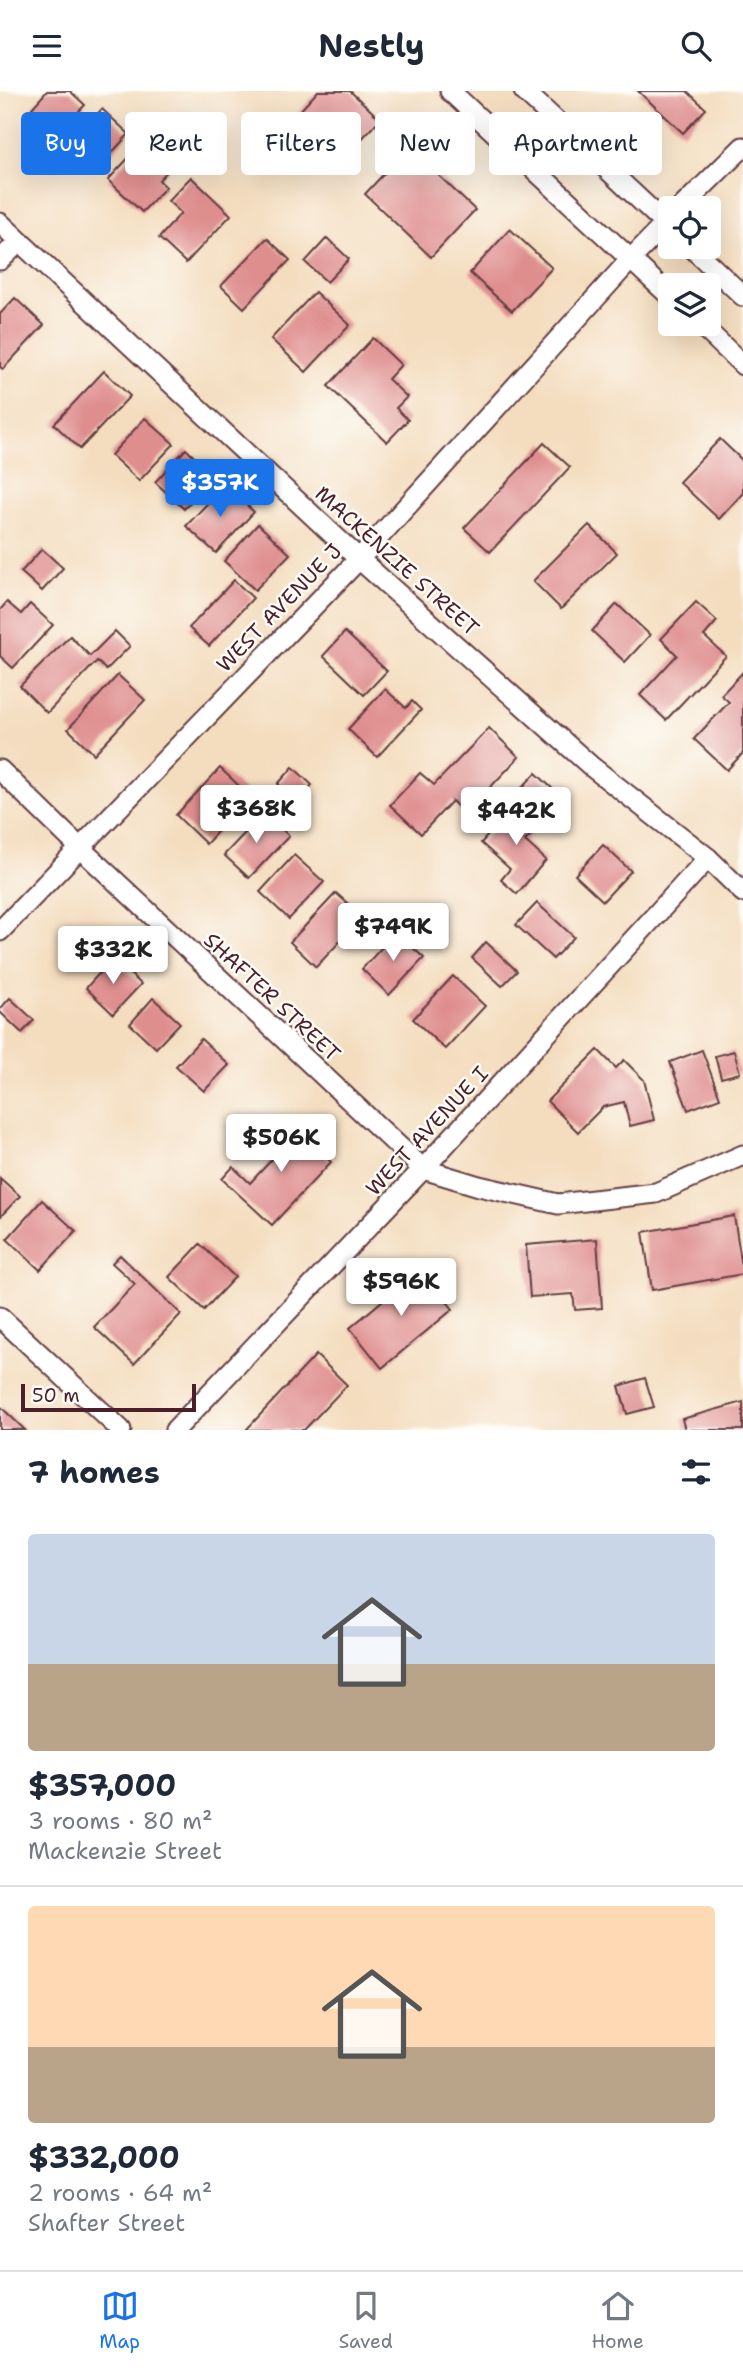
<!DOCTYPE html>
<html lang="en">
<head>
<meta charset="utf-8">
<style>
  :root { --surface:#fff; --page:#f6f6f7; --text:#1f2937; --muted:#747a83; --line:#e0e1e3; --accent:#1a73e8 }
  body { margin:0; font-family:"Shantell Sans",sans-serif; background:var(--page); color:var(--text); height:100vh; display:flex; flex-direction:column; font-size:26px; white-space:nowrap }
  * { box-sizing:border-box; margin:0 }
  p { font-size:23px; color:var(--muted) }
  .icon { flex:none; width:38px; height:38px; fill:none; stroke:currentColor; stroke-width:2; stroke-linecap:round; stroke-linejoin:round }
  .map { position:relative; height:1339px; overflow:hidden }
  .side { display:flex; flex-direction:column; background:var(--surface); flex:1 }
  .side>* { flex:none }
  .guide { position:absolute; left:21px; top:21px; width:702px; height:63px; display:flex; gap:14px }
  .controls { position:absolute; left:658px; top:105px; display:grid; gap:14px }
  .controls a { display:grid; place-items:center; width:63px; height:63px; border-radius:7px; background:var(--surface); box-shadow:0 7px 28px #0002; font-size:35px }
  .scale { position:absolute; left:21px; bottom:18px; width:175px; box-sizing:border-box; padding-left:7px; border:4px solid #4a1f2b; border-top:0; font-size:19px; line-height:24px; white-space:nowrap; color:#4a1f2b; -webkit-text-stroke:5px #fdfcf7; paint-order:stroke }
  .price { position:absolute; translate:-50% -60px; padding:0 16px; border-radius:7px; background:#fff; color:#222; font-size:23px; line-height:46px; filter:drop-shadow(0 2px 4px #0008) }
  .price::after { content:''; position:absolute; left:50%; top:42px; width:21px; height:16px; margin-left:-10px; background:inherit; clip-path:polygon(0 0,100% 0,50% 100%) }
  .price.active { background:var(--accent); color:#fff }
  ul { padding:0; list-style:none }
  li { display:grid; align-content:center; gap:14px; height:371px; padding:0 28px }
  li+li { border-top:2px solid var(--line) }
  li span { display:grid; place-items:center; height:217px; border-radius:7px; color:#555 }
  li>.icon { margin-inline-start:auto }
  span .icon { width:126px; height:126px; fill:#fffc; stroke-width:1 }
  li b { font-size:30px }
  h2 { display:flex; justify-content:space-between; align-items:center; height:84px; padding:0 28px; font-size:30px }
  .chip { padding:0 24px; border-radius:7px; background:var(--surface); box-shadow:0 7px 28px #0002; font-size:24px; line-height:63px }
  .chip.active { background:var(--accent); color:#fff }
  header { display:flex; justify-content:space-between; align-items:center; height:91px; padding:0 28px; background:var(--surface); font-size:32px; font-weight:700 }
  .dock { display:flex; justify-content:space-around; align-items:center; height:98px; border-top:2px solid var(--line); background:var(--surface); font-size:19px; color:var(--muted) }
  .dock a { display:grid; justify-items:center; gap:4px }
  .dock .active { color:var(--accent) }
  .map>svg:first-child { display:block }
  .building { fill:#df8e8e }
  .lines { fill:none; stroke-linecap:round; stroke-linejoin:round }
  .street-casing { stroke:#643c41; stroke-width:23 }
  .street { stroke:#fff; stroke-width:19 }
  .labels { text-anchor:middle; stroke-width:5; stroke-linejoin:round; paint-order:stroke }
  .street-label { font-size:21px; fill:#4a1f2b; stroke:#fdfcf7 }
</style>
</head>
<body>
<header><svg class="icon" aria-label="menu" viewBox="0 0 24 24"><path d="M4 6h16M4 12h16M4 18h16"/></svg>Nestly<svg class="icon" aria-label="search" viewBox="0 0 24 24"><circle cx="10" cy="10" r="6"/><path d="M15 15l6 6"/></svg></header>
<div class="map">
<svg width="743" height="1339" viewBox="0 0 743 1339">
  <rect width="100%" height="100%" fill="#fdfcf7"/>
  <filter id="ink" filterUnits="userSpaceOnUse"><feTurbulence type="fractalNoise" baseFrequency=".0143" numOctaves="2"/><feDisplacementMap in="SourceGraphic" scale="14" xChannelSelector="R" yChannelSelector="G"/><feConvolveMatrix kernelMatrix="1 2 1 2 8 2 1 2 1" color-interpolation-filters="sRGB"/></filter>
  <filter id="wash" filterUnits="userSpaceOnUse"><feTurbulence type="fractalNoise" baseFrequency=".00686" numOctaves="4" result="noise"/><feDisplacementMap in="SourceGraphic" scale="28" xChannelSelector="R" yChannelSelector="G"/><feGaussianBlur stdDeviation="1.57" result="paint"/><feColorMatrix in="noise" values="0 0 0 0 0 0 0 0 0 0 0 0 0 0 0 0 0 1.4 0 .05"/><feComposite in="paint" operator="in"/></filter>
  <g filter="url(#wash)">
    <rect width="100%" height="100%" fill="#f4ddbf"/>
    <g id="blocks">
      <g class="building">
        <path d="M47,0h23l15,14 -27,28 -26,-25z"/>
        <path d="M318,0h32l30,28 -34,37 -29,-27 -22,24 -18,-17z"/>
        <path d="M638,0h49l19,18 -23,24z"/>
        <path d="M102,18l27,25 -32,35 -27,-25z"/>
        <path d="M147,47l28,25 -16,17 7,7 -24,25 -34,-32z"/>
        <path d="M409,56l66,63 -44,47 -66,-63z"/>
        <path d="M191,86l40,38 -45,48 -27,-25 22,-25 -13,-12z"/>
        <path d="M510,138l42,39 -40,43 -42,-38z"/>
        <path d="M267,147l23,22 -46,48 -23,-22z"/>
        <path d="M327,147l22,21 -22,23 -22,-20z"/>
        <path d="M315,201l35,33 -44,47 -35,-33z"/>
        <path d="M15,207l29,27 -41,44 -3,-2v-53z"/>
        <path d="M373,247l28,27 -13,14 19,18 -11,11 12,12 -21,22 -59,-56z"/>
        <path d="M104,280l26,25 -50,53 -26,-25z"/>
        <path d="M145,327l29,26 -35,37 -28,-26z"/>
        <path d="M720,348l23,22v32l-24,26 -40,-37z"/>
        <path d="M544,352l26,24 -80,85 -26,-24z"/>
        <path d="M186,358l28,27 -30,33 -29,-27z"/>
        <path d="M225,394l29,27 -38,41 -30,-27z"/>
        <path d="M258,433l32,30 -35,36 -31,-29z"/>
        <path d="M589,434l28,28 -56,56 -28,-28z"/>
        <path d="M42,458l21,19 -21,23 -21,-19z"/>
        <path d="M234,489l19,18 -44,48 -20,-18z"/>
        <path d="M7,511l14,12 9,-10 23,21 -40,43 -13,-12v-46z"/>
        <path d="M696,511l21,19 -13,15 22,20 -60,64 -26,-25 37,-40 -16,-16z"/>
        <path d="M617,513l33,31 -25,27 -33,-31z"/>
        <path d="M115,540l15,15 -24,24 -9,-9 -50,52 -27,-27 50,-50 20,20z"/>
        <path d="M345,541l42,39 -23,24 -41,-39z"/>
        <path d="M743,581v81l-16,17 -33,-31 35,-37 -8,-7z"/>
        <path d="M118,584l27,25 -51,54 -26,-25z"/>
        <path d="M385,598l21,19 6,-7 9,9 -44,47 -29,-28z"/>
        <path d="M489,637l30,29 -54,57 -13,-13 -31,33 -31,-29 30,-32 14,12z"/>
        <path d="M293,676l19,18 -15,16 -19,-17z"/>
        <path d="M220,677l30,28 -44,48 -30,-29z"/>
        <path d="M536,682l22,21 -19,19 -22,-20z"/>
        <path d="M518,711l24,21 -17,18 21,19 -29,34 -16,-14 9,-11 -29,-26z"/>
        <path d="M264,722l25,23 -40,42 -25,-23z"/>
        <path d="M603,754l28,26 -28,30 -28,-26z"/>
        <path d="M294,764l30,27 -35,37 -29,-27z"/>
        <path d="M336,802l27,24 -47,50 -26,-25z"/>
        <path d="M537,812l37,34 -21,22 -37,-34z"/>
        <path d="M396,841l28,26 -35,37 -27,-26z"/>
        <path d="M486,851l31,29 -15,15 -30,-28z"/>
        <path d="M113,867l28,26 -28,30 -27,-26z"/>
        <path d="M453,885l32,30 -40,43 -32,-30z"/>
        <path d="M10,907l24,22 -12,13 -22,-21v-3z"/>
        <path d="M153,907l27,25 -24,25 -26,-24z"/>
        <path d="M201,948l28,26 -25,26 -28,-25z"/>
        <path d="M598,959l18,18 8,-8 20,20 10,40 -24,6 -6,-24 -21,5 -25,25 -31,-31z"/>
        <path d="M702,959l18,48 -32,12 -18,-48z"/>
        <path d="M734,960l6,22 -19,5 -6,-22z"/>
        <path d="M286,1029l45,42 -59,63 -50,-46 11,-12 17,16 26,-28 -12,-11z"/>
        <path d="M0,1087l20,18 -20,21z"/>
        <path d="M42,1109l34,31 -36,39 -33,-31z"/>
        <path d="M734,1125l9,58 -91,16 -9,-58z"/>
        <path d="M597,1148l5,69 -27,2 -2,-16 -43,3 -4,-52z"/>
        <path d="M200,1153l35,33 -31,33 -35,-33z"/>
        <path d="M120,1164l61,59 -47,50 -40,-37 41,-43 -23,-21z"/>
        <path d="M420,1178l33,40 -71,59 -32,-40z"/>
        <path d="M316,1264l31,30 -43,45h-58z"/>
        <path d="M645,1287l9,29 -27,7 -8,-28z"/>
        <path d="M743,1311v28h-58l-3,-11z"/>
        <path d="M0,1315l25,24h-25z"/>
      </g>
    </g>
  </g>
  <g filter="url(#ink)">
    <use href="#blocks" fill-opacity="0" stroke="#643c41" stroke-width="2"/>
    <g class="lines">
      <g class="street-casing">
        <g id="street">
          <path d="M450,0l220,205"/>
          <path d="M524,0l146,137"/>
          <path d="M681,117l62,-61"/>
          <path d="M0,132l359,336 233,208 116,91 35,34"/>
          <path d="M691,156l52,49"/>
          <path d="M0,169l19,-18"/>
          <path d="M700,233l43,41"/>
          <path d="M0,679l80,78 343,321 56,17 79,18 98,-11 87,-38"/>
          <path d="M0,840l359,-372 272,-300 39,-40"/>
          <path d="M0,1226l121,113"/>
          <path d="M175,1339l248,-261 285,-311"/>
        </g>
      </g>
      <use href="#street" class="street"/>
    </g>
  </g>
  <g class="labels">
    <g class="street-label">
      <text transform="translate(397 470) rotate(42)" y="7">MACKENZIE STREET</text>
      <text transform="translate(279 517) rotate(-46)" y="7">WEST AVENUE J</text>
      <text transform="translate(272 906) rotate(43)" y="7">SHAFTER STREET</text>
      <text transform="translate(427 1040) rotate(-47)" y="7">WEST AVENUE I</text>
    </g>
  </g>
</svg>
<div class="controls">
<a><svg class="icon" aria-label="locate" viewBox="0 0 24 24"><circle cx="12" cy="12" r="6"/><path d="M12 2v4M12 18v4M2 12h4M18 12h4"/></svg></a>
<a><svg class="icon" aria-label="layers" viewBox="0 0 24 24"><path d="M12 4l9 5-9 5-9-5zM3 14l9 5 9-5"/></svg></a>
</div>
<div class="scale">50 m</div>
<b class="price active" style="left:220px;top:428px">$357K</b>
<b class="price" style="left:256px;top:754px">$368K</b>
<b class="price" style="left:516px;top:756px">$442K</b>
<b class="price" style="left:393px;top:872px">$749K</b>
<b class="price" style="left:113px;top:895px">$332K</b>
<b class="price" style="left:281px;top:1083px">$506K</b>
<b class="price" style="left:401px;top:1227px">$596K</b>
<div class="guide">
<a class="chip active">Buy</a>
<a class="chip">Rent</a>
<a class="chip">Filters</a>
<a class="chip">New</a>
<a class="chip">Apartment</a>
</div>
</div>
<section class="side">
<h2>7 homes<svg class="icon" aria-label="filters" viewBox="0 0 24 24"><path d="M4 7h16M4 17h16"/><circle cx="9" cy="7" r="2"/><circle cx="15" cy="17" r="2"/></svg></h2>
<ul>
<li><span style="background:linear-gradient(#c9d6e8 60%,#b9a48a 0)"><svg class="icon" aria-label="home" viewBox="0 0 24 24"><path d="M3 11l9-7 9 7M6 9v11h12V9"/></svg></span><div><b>$357,000</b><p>3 rooms · 80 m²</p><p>Mackenzie Street</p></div></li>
<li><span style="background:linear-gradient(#ffd9b3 65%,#b9a48a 0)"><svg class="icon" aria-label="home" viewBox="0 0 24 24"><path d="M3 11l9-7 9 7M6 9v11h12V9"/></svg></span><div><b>$332,000</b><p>2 rooms · 64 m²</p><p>Shafter Street</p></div></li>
</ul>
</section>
<nav class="dock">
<a class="active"><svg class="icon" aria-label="map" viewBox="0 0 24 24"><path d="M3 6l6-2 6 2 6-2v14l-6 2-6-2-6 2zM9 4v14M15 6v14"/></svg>Map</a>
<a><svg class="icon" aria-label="saved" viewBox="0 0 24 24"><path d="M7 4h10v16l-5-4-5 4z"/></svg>Saved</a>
<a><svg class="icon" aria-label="home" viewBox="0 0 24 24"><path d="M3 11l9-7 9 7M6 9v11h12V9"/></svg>Home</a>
</nav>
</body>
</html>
